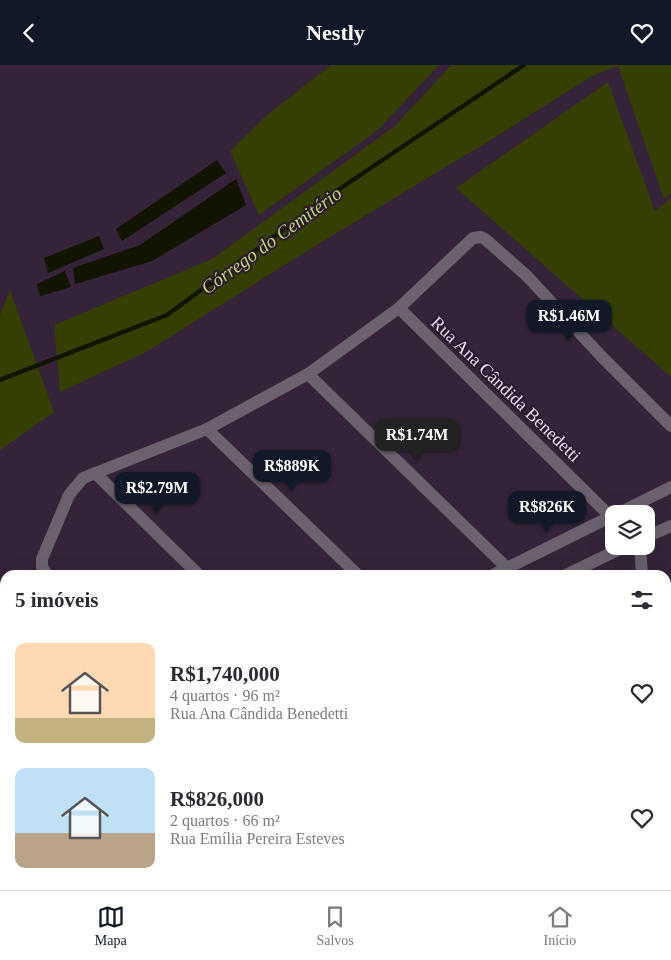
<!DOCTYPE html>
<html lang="pt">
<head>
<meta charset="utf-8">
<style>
  :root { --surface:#fff; --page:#f2f2f3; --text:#2b2b33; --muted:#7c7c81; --line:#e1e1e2; --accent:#111827 }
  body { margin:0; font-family:Georgia,serif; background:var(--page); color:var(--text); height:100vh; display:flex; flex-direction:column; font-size:19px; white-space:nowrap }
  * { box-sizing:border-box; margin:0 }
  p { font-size:16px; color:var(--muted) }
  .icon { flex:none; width:28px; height:28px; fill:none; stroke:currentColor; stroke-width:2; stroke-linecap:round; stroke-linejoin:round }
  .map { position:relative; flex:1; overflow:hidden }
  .sheet { position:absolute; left:0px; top:505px; width:671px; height:320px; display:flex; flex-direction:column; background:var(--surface); border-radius:15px 15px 0 0; box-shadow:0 5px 20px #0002 }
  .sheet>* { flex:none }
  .fabs { position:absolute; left:605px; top:440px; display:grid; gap:10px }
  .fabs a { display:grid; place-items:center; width:50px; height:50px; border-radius:10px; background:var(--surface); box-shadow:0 5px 20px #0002; font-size:25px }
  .price { position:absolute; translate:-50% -42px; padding:0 11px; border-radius:10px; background:var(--accent); color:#fff; font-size:16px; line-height:32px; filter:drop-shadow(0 1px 2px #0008) }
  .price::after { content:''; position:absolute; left:50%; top:30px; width:15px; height:11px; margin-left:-8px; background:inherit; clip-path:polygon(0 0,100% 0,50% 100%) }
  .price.on { background:#222; color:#fff }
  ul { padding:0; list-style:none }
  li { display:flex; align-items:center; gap:15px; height:125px; padding:0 15px }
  li span { display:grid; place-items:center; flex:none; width:140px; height:100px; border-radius:10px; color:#555 }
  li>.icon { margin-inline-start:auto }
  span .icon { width:60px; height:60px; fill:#fffc; stroke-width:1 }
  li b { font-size:21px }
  h2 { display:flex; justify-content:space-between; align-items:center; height:60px; padding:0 15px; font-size:21px }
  header { display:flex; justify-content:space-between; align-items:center; height:65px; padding:0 15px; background:var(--accent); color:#fff; font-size:22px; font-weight:700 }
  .tabs { display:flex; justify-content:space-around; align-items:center; height:70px; border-top:1px solid var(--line); background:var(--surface); font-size:14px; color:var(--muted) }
  .tabs a { display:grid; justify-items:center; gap:2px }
  .tabs .on { color:var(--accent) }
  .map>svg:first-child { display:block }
  .green { fill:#353e03 }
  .water { fill:#101400 }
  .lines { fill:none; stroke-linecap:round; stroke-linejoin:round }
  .stream { stroke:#101400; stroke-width:4.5 }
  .street { stroke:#6b626d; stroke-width:12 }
  .labels { text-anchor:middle; stroke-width:4; stroke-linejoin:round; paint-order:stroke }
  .street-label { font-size:18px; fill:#e5dae8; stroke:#2b1a2f }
  .water-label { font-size:19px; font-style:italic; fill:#c1d769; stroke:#2b1a2f }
</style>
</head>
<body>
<header><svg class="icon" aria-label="back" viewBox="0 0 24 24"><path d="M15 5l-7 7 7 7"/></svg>Nestly<svg class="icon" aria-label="heart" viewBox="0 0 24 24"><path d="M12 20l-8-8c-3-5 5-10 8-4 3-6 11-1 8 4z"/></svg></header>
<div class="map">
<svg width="671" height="825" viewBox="0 0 671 825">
  <rect width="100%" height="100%" fill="#352439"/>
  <g class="green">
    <path d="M331,0h108l-61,65 -119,85 -29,-64 37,-36z"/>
    <path d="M451,0h220v128l-7,6 -46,-133 -26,10 -95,60 -190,115 -161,101 -86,40 -6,-67 158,-66 183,-133z"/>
    <path d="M608,17l47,129 16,-13v179l-215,-189z"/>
    <path d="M10,225l44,122 -54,38v-135z"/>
  </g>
  <g class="water">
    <path d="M217,95l9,13 -104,68 -6,-12z"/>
    <path d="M236,114l10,26 -94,56 -77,23 -2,-16 67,-23z"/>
    <path d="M99,171l5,13 -56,24 -4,-15z"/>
    <path d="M65,206l6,16 -31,9 -3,-12z"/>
  </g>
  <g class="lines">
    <path class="stream" d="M0,315l167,-65 168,-123 189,-127"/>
    <g class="street">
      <path d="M399,243l212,209"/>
      <path d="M308,309l199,194"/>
      <path d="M207,364l151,146"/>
      <path d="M95,408l104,102"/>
      <path d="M617,449l54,-27"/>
      <path d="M646,472l25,-11"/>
      <path d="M640,481l2,29"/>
      <path d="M47,510l-5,-8v-8l27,-64 14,-17 124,-49 101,-55 91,-66 74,-70 8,-1 4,2 42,37 75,81 69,69"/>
      <path d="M493,510l121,-60"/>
      <path d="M566,510l60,-29"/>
      <path d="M666,595h5"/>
      <path d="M0,788l5,-3"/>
      <path d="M205,820v5"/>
      <path d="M318,820v5"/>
      <path d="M425,820v5"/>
      <path d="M534,820v5"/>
      <path d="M97,825v-5"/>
      <path d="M642,825v-5"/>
    </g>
  </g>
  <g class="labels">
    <g class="street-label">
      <text transform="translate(506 324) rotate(44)" y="6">Rua Ana Cândida Benedetti</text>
    </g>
    <g class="water-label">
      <text transform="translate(271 175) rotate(-36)" y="7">Córrego do Cemitério</text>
    </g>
  </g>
</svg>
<div class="fabs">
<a><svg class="icon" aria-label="layers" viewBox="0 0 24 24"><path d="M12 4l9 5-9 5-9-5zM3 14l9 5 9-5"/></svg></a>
</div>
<b class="price" style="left:569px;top:277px">R$1.46M</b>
<b class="price on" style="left:417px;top:396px">R$1.74M</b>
<b class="price" style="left:292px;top:427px">R$889K</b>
<b class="price" style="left:157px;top:449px">R$2.79M</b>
<b class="price" style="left:547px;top:468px">R$826K</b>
<section class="sheet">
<h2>5 imóveis<svg class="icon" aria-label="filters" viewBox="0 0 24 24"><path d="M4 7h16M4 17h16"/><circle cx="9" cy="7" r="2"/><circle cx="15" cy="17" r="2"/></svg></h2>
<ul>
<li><span style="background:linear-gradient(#ffd9b3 75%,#c2b280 0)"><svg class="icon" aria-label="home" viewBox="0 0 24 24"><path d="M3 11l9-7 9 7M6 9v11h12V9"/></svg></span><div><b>R$1,740,000</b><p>4 quartos · 96 m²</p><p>Rua Ana Cândida Benedetti</p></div><svg class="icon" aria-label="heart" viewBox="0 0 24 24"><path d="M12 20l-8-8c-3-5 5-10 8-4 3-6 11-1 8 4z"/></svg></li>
<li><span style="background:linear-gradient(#bfe0f5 65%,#b9a48a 0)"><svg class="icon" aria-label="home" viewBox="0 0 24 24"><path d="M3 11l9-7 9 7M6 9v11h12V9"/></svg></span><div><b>R$826,000</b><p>2 quartos · 66 m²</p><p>Rua Emília Pereira Esteves</p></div><svg class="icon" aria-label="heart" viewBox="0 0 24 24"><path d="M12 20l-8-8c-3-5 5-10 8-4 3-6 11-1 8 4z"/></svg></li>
</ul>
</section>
</div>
<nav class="tabs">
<a class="on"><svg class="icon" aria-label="map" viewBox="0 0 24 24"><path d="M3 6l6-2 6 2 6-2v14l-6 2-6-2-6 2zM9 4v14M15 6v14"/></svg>Mapa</a>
<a><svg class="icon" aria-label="saved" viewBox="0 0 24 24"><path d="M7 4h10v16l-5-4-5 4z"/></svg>Salvos</a>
<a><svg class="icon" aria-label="home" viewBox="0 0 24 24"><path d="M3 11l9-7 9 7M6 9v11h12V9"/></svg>Início</a>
</nav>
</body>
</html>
